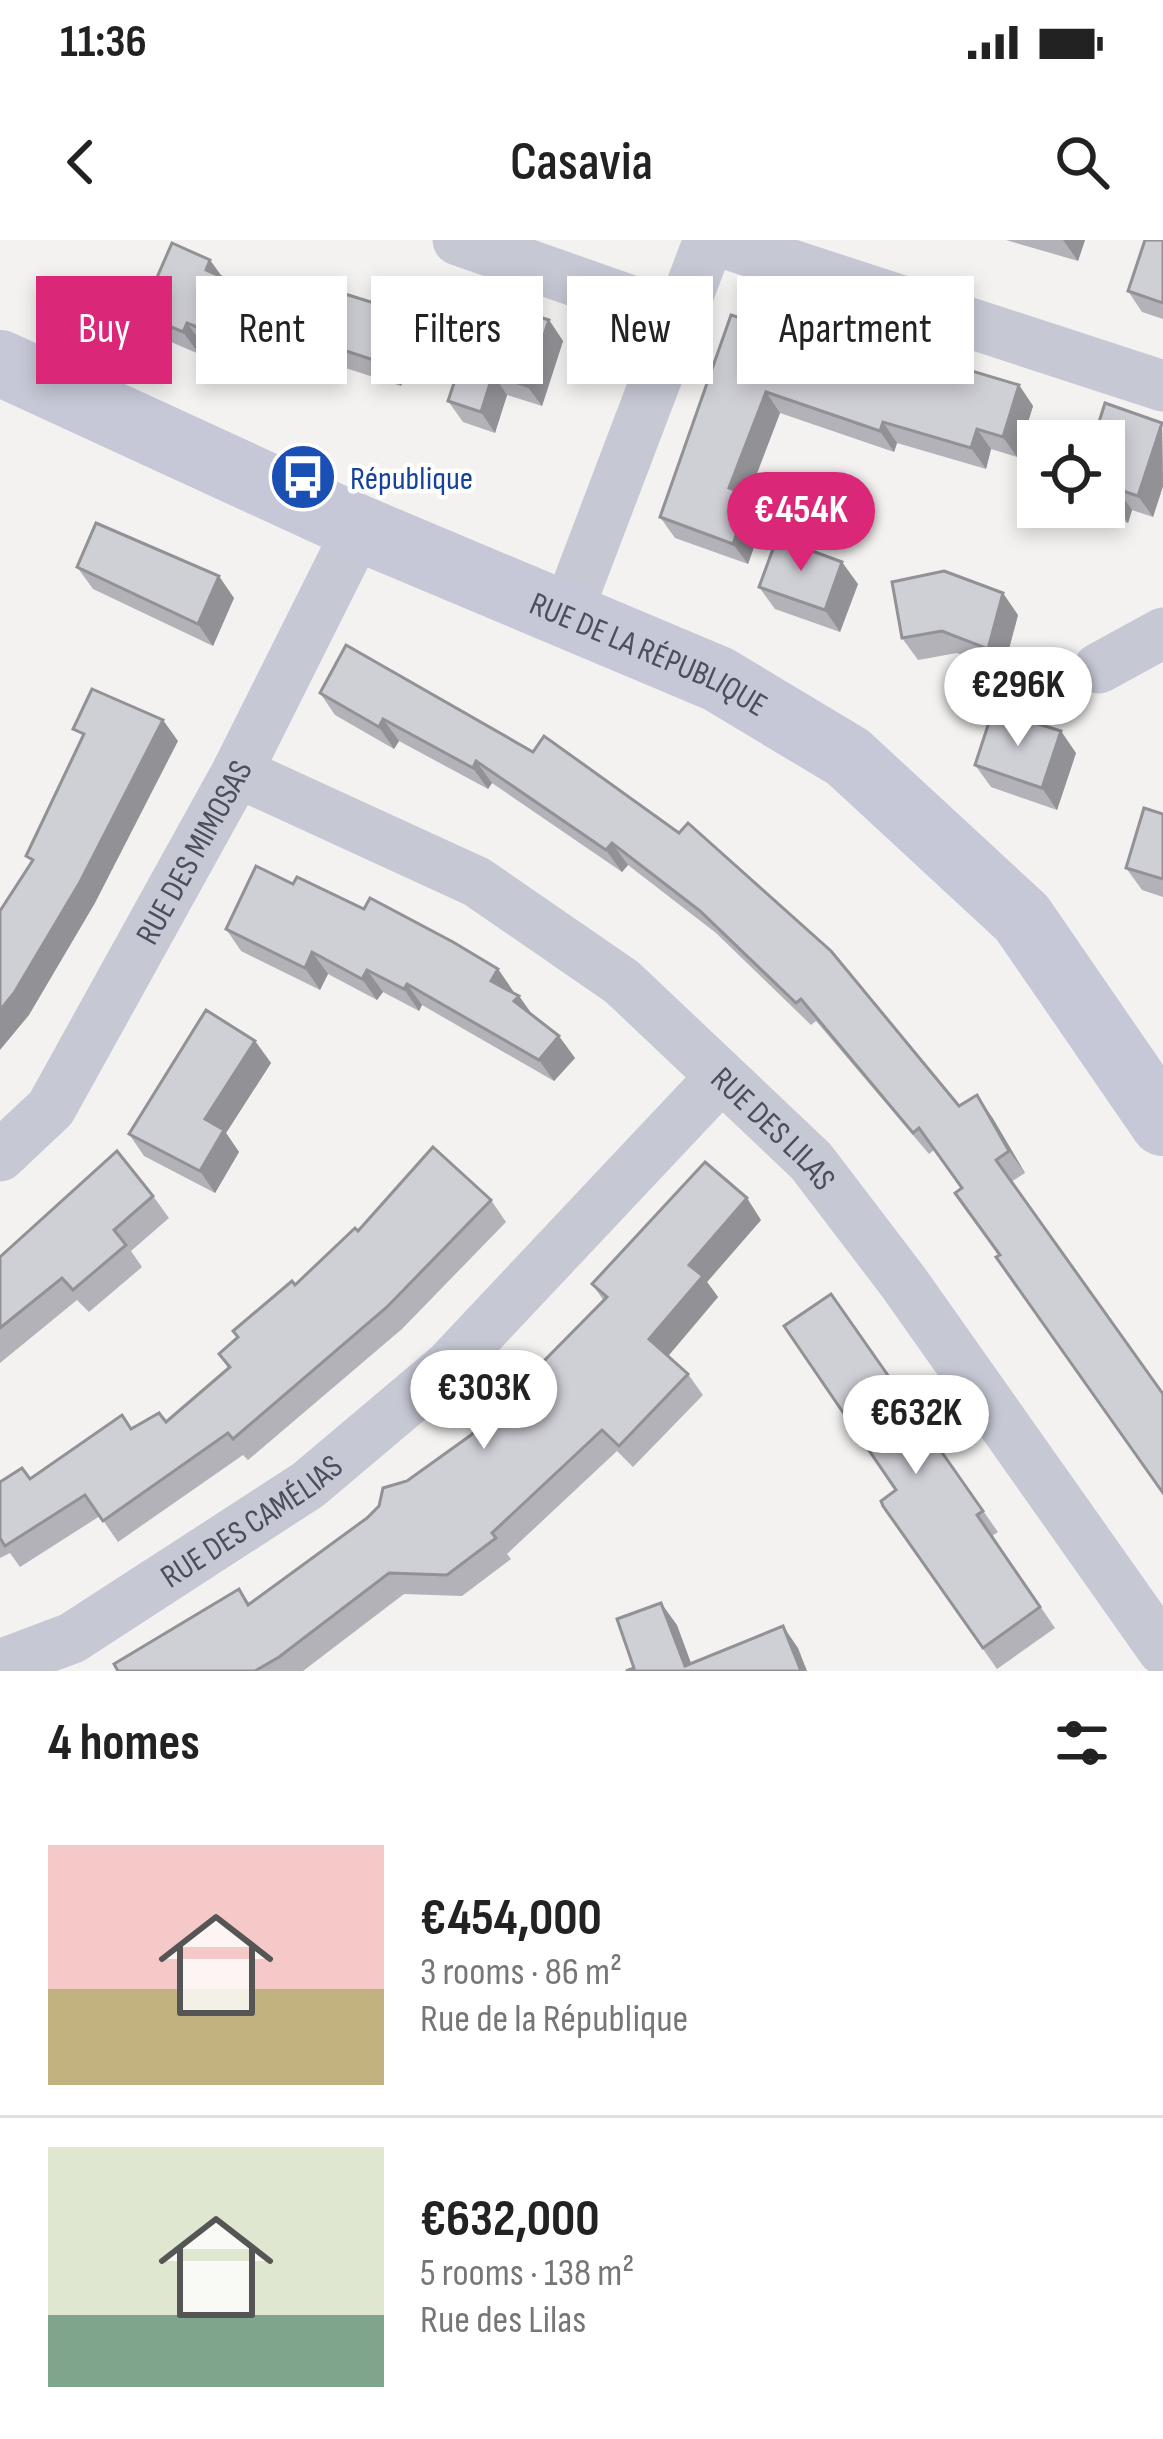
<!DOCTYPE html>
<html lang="en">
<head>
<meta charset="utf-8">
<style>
  :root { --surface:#fff; --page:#f6f6f6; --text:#222; --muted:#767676; --line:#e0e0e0; --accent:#db2777 }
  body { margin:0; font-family:"Sofia Sans Condensed",sans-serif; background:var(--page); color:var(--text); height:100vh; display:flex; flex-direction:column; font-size:45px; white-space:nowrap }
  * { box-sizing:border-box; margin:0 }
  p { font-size:39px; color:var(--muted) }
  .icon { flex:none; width:66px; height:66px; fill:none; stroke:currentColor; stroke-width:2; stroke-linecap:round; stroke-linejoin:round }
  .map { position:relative; height:1431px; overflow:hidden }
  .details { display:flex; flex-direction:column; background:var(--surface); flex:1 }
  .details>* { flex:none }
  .guide { position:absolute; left:36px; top:36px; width:1092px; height:108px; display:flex; gap:24px }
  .tools { position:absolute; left:1017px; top:180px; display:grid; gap:24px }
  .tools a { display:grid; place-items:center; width:108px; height:108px; border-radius:0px; background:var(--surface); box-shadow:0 6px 18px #0003; font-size:60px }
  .price { position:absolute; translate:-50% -102px; padding:0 27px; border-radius:42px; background:#fff; color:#222; font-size:39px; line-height:78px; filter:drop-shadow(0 3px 6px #0008) }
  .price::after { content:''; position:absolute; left:50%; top:72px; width:36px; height:27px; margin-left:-18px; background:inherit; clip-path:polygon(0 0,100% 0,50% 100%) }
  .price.active { background:var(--accent); color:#fff }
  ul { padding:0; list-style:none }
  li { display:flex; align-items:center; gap:36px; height:300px; padding:0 48px }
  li+li { border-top:3px solid var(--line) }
  li span { display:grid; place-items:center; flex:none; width:336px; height:240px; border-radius:0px; color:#555 }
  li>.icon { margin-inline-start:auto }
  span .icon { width:144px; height:144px; fill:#fffc; stroke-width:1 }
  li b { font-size:51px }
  h2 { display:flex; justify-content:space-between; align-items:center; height:144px; padding:0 48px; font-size:51px }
  .pill { padding:0 42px; border-radius:0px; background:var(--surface); box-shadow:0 6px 18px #0003; font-size:42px; line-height:108px }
  .pill.active { background:var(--accent); color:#fff }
  .status { display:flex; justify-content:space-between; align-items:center; height:84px; padding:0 60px; background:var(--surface); direction:ltr }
  .status svg { height:33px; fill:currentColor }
  header { display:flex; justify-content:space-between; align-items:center; height:156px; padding:0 48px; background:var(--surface); font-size:54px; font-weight:600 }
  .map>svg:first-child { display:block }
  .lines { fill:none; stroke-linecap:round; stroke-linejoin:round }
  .minor { stroke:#c6c8d4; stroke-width:51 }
  .secondary { stroke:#c6c8d7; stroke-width:66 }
  .wall { fill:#b2b2b8 }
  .shaded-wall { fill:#919196 }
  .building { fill:#cfcfd6; stroke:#919196; stroke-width:3 }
  .labels { text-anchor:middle; stroke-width:9; stroke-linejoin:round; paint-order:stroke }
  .transit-label { font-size:33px; fill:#164399; stroke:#fff; text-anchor:start }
  .street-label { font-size:33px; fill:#4b4e5d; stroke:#fff }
</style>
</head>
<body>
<div class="status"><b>11:36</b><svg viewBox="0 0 49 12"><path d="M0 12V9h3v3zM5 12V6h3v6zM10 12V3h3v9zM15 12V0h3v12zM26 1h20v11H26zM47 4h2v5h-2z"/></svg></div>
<header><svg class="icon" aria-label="back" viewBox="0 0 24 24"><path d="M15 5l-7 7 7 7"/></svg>Casavia<svg class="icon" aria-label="search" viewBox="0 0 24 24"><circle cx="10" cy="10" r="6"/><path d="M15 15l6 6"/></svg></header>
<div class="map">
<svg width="1163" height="1431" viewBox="0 0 1163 1431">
  <rect width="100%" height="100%" fill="#f3f2f1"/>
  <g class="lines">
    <g class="minor">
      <path d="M458,0l219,77"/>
      <path d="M715,0l448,146"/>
      <path d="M567,373l142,-373"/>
      <path d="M1099,428l64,-35"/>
      <path id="s1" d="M237,532l240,110 145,100 189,179 93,122 259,367"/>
      <path id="s2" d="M0,916l51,-48 186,-336 122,-244"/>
      <path id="s3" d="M0,1425l72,-27 236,-153 141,-119 272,-289"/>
    </g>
    <path class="secondary" id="s4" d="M0,123l359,165 359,151 130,78 174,161 141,205"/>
  </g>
  <g class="wall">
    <path d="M1006,0h79l-7,21z"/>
    <path d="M1163,0v79l-21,-7 -14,-21z"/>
    <path d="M222,37l53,24 15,22 -19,49 -68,-27 -4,9 -42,-18 -16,-22z"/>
    <path d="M403,72l15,22 -17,52 -74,-24 -15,-22z"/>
    <path d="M731,75l105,33 113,27 70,10 14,21 -16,51 -26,-8 -5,20 -89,-26 -3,9 -114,-39 -31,82 16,21 -17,48 -73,-26 -15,-21z"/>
    <path d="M549,80l14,21 -21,65 -35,-11 -12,38 -32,-11 -15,-21 23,-36z"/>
    <path d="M1162,183l1,63 -10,31 -21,-7 -4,13 -37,-13 -2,-3h15v-66z"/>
    <path d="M77,327l157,31 -21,48 -120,-57z"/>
    <path d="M858,344l-18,48 -65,-23 -16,-22z"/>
    <path d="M1018,375l-15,56 -46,-18 -39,7 -16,-22z"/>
    <path d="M320,453l213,59 426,354 33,11 33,56 -14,9 -11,73 -38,-67 -28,-38 -5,4 -113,-133 -5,4 -95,-92 -88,-68 -6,7 -130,-89 -4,6 -89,-48 -5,8 -59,-34z"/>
    <path d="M1076,513l-19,57 -66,-23 -16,-22z"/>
    <path d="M1163,574v83l-21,-7 -16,-22z"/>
    <path d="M293,644l71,25 134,60 15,22 -1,1 7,4 13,19 43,43 -21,23 -132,-76 -3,6 -36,-19 -6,8 -49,-26 -8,16 -79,-39 -15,-22z"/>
    <path d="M255,801l16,22 -45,70 13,19 -24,41 -71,-37 -15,-22z"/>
    <path d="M153,956l16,22 -38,33 11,16 -53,45 -12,-12 -77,63v-106z"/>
    <path d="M491,960l15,22 -104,107 -154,131 -5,-5 -125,87 -18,-26 -80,51 -10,-14 -10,5v-76l31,-3 100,-50 35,-7 62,-54 -9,-14 139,-123z"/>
    <path d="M761,980l-54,62 11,15 -50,59 20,18 15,21 -70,72 -16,-16 -110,103 4,5 -49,37 -58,-2 -101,77h-185l121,-82 11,15 117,-86 40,-37 64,-46 133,-134 -12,-17z"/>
    <path d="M831,1054l167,238 -6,4 63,92 -58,41 -114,-163 13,-16z"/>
  </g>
  <g class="shaded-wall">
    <path d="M1063,0h22l-7,21z"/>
    <path d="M210,20l16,22 -20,-12z"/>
    <path d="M275,61l15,22 -19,49 -16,-22z"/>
    <path d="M403,72l15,22 -17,52 -15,-22z"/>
    <path d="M549,80l14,21 -21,65 -15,-20z"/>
    <path d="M187,83l16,22 -4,9 -16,-22z"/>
    <path d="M493,134l14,21 -12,38 -14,-21z"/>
    <path d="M1019,145l14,21 -16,51 -14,-20z"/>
    <path d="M766,152l14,21 -37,96 -14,-21z"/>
    <path d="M883,182l14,21 -3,9 -14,-21z"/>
    <path d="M1162,183l1,63 -10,31 -15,-21z"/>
    <path d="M977,189l14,20 -5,20 -15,-21z"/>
    <path d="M1117,249l15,21 -4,13 -14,-21z"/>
    <path d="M750,256l15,20 -17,48 -15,-20z"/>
    <path d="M842,322l16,22 -18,48 -15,-22z"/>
    <path d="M219,336l15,22 -21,48 -15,-22z"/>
    <path d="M1003,353l15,22 -15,56 -15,-22z"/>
    <path d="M383,479l16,22 -5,8 -15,-22z"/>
    <path d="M163,480l15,21 -83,162 -66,112 -29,35v-40z"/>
    <path d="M1061,491l15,22 -19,57 -15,-22z"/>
    <path d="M476,521l16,22 -4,6 -15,-21z"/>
    <path d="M612,603l16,22 -6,7 -16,-22z"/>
    <path d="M312,712l16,22 -8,16 -15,-22z"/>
    <path d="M498,729l15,22 -7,12 -15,-22z"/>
    <path d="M367,730l16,22 -6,8 -15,-21z"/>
    <path d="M407,744l15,21 -3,6 -15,-22z"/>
    <path d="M519,756l15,21 -20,-16z"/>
    <path d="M559,796l16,22 -21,23 -15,-21z"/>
    <path d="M255,801l16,22 -45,70 13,19 -24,41 -15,-22 5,-52z"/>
    <path d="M977,855l15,22 33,56 -16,-22z"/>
    <path d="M747,958l14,22 -54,62 11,15 -54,64 -15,-22 40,-74z"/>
    <path d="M661,1363l16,22 17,46 -9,-5z"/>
    <path d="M783,1386l15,22 9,23h-6z"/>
  </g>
  <g class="building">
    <path d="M1145,0h18v63l-35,-12z"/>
    <path d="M172,3l38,17 -4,10 69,31 -20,49 -68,-27 -4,9 -42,-18z"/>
    <path d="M329,49l74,23 -17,52 -74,-24z"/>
    <path d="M491,62l58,18 -22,66 -34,-12 -12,38 -33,-11 13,-39 10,3z"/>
    <path d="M731,75l105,33 4,-11 109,38 3,-10 67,20 -16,52 -26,-8 -6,19 -88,-26 -3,9 -114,-39 -37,96 21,8 -17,48 -73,-27z"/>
    <path d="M1105,163l57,20 -24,73 -21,-7 -3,13 -10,-3v-58h-11z"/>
    <path d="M96,283l123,53 -21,48 -121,-57z"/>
    <path d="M777,298l65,24 -17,48 -66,-23z"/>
    <path d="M944,331l59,22 -15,56 -46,-18 -40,7 -10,-56z"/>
    <path d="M346,405l187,107 11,-16 135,97 9,-10 143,128 128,155 18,-11 32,56 -13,9 167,234v99l-167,-236 4,-2 -45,-62 7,-5 -43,-60 -6,5 -112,-134 -5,4 -96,-92 -88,-68 -6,7 -130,-89 -3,7 -90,-49 -4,8 -59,-34z"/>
    <path d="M92,449l71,31 -83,162 -66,111 -14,17v-99l33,-51 -7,-4 58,-122 -11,-5z"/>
    <path d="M993,470l68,21 -19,57 -67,-23z"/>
    <path d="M1144,568l19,6v65l-37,-11z"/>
    <path d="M256,626l37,18 4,-7 67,32 6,-11 83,44 45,27 -7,12 28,15 -5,5 45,35 -20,24 -132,-76 -3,5 -37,-19 -5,9 -50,-27 -7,16 -79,-39z"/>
    <path d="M206,770l49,31 -50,78 19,11 -24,41 -71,-37z"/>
    <path d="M433,907l58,53 -104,107 -154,132 -5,-6 -125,88 -18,-26 -80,51 -5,-8v-56l22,-14 8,11 92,-64 9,14 28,-16 7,9 64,-55 -11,-13 19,-17 -5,-6 59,-50 3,4 60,-57 3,3z"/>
    <path d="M117,911l36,45 -39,34 12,15 -53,45 -11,-12 -62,50v-71z"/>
    <path d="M705,922l42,36 -58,67 14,11 -54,63 39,35 -69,72 -17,-16 -110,103 4,5 -49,37 -58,-2 -110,84 -24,14h-137l-4,-7 125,-75 9,16 119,-87 12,-12 4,-18 24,-7 64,-46 136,-138 -15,-13z"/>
    <path d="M831,1054l152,217 -6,4 63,92 -57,41 -100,-142 -2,-5 15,-11 -112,-164z"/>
    <path d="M661,1363l24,63 98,-40 18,45h-175l8,-3 -17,-49z"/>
  </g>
  <defs>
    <g id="bus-disc" transform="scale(3.45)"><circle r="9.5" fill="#1a4fb4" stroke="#fff"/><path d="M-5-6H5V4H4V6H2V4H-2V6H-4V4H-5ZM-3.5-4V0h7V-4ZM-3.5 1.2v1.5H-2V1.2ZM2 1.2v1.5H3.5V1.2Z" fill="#fff"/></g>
  </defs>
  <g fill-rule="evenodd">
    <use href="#bus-disc" x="303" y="237"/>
  </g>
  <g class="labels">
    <g class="transit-label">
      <text x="350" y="249">République</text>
    </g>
    <g class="street-label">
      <text dy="12" stroke="none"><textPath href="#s4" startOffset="711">RUE DE LA RÉPUBLIQUE</textPath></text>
      <text dy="12" stroke="none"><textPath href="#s2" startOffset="363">RUE DES MIMOSAS</textPath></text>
      <text dy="12" stroke="none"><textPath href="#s1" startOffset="651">RUE DES LILAS</textPath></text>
      <text dy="12" stroke="none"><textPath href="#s3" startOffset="291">RUE DES CAMÉLIAS</textPath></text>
    </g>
  </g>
</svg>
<div class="tools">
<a><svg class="icon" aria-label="locate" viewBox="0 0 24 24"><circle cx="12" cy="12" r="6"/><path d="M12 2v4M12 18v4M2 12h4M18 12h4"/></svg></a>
</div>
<b class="price active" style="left:801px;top:334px">€454K</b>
<b class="price" style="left:1018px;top:509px">€296K</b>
<b class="price" style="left:484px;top:1212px">€303K</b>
<b class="price" style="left:916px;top:1237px">€632K</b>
<div class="guide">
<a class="pill active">Buy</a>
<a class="pill">Rent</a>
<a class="pill">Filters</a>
<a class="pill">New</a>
<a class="pill">Apartment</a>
</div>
</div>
<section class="details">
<h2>4 homes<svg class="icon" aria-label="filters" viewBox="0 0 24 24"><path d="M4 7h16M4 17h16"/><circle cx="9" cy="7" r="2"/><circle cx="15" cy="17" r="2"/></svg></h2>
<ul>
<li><span style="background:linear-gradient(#f6c9c9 60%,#c2b280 0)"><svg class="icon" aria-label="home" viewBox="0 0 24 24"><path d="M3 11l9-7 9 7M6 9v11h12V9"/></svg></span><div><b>€454,000</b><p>3 rooms · 86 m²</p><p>Rue de la République</p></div></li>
<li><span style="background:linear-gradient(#dfe7d0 70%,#7fa58c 0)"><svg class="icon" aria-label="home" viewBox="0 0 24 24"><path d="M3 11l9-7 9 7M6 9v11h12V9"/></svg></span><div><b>€632,000</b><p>5 rooms · 138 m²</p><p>Rue des Lilas</p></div></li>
</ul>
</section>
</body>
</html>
